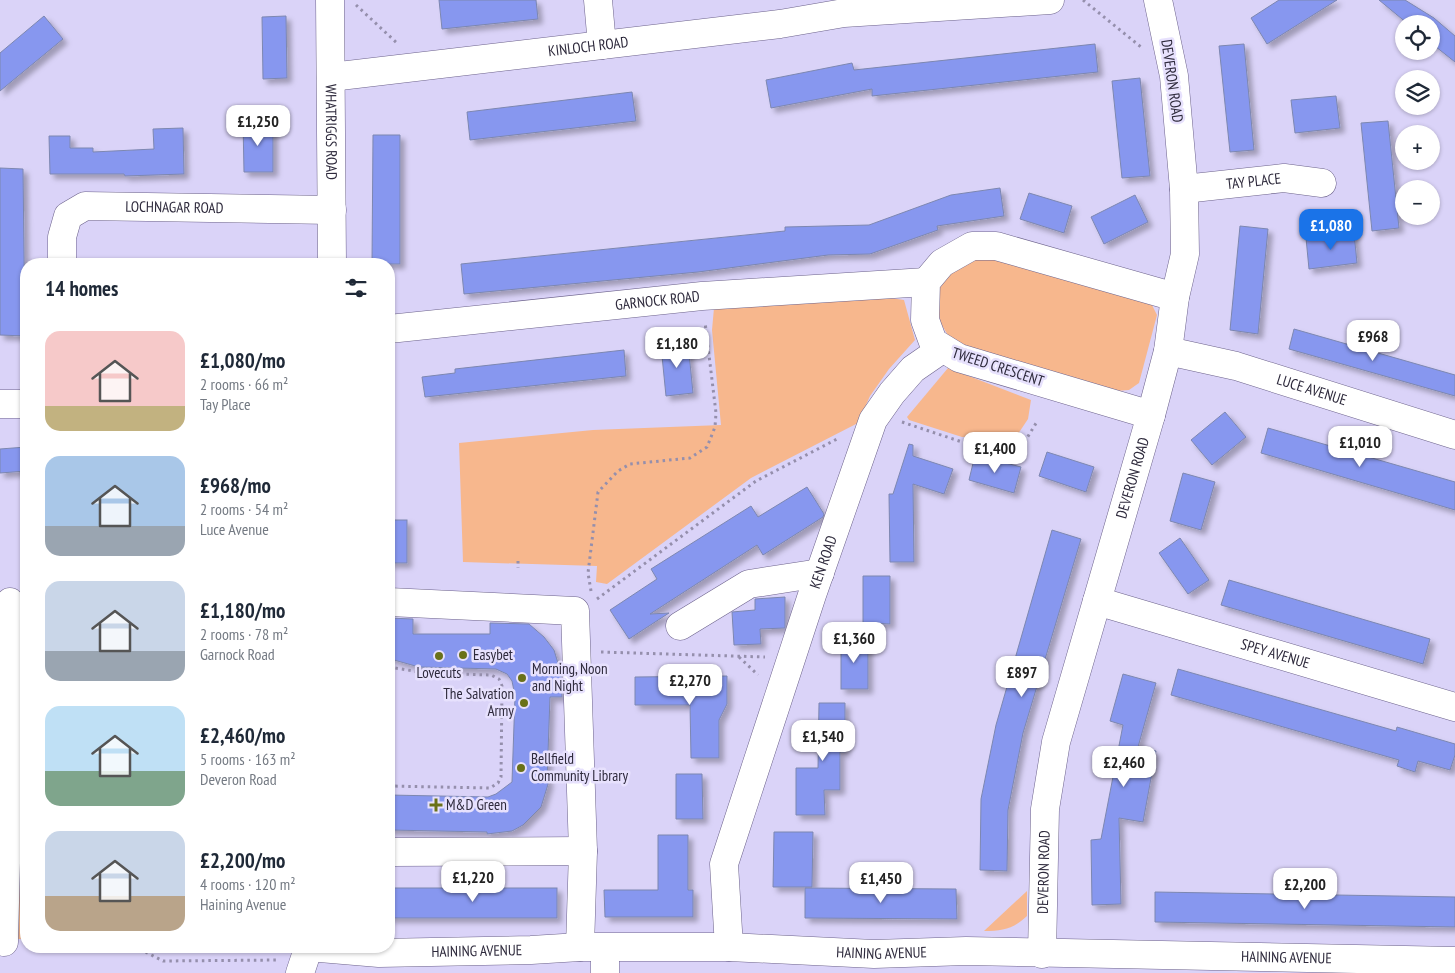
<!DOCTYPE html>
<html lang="en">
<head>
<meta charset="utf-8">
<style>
  :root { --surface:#fff; --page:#f6f6f7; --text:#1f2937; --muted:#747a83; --accent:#1a73e8 }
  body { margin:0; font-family:"PT Sans Narrow",sans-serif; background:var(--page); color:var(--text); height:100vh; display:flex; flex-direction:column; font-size:19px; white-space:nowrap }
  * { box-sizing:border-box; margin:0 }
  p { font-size:16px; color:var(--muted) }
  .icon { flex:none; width:28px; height:28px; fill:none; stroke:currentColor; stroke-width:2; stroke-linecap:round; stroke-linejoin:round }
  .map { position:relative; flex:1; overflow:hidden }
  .panel { position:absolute; left:20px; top:258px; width:375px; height:695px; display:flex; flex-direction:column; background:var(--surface); border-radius:20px; box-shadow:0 1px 4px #0004 }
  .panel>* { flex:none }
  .fabs { position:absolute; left:1395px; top:15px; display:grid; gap:10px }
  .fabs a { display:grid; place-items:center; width:45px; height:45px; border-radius:50%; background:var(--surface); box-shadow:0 1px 4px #0004; font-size:25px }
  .price { position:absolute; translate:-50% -42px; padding:0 11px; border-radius:10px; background:#fff; color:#222; font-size:16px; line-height:32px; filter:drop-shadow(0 1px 2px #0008) }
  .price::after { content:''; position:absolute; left:50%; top:30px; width:15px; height:11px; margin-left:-8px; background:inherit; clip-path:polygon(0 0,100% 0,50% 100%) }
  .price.current { background:var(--accent); color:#fff }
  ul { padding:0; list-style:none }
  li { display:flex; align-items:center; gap:15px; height:125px; padding:0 25px }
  li span { display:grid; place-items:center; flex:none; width:140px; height:100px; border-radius:15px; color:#555 }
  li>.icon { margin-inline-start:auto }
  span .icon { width:60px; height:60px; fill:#fffc; stroke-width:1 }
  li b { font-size:21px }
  h2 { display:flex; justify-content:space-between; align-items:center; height:60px; padding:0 25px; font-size:21px }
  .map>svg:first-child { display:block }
  .green { fill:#f7b78d }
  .building { fill:#8797ef; stroke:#7d87b0; filter:url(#shadow) }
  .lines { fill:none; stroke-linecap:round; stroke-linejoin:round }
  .minor-casing { stroke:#6c628b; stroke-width:29 }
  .path { stroke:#958fac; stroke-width:3; stroke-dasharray:2.5 4; stroke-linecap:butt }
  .minor { stroke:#fff; stroke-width:28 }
  .poi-dot { fill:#697119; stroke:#e7e1fd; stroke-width:2 }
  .labels { text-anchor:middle; stroke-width:5; stroke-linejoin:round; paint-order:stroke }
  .street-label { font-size:15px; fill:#2e2a3c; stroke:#e7e1fd }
  .poi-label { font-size:15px; fill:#2e2a3c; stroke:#e7e1fd; text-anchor:start }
</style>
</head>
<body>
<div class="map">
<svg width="1455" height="973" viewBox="0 0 1455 973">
  <defs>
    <filter id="shadow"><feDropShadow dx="4.5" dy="4.5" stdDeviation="2.5" flood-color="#0004"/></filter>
  </defs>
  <rect width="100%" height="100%" fill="#dad3f8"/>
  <g class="green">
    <path d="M988,256l153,42 11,7 5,10 -18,68 -10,7 -13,1 -150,-43 -17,-11 -9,-15 -3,-26 8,-22 18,-14z"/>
    <path d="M857,293l47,7 11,40 -26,29 -19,27 -12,27 -107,55 -144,106 -11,-2 1,-16 -134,-4 -4,-119 134,-13 128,-5 -9,-95 2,-22z"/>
    <path d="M948,368l83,32 -3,19 -10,15 -56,3 -53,-17 -2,-3z"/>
    <path d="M14,669h12v270h-19z"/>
    <path d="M1027,891v25c-14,13 -24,15 -43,15z"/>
  </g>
  <g class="building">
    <path d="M439,0h97l2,19 -96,10z"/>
    <path d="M1279,0h58l-70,44 -16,-26z"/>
    <path d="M1379,0h26l29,18 21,18v26l-24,-19v-19h-23z"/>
    <path d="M44,16l19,23 -63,52v-38z"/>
    <path d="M286,16l1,62 -24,1 -1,-62z"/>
    <path d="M1095,44l3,28 -226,24v-7l-101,19 -5,-28 86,-17 2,7z"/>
    <path d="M1244,44l10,106 -24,2 -11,-106z"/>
    <path d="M1140,78l10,98 -28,2 -10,-97z"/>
    <path d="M632,92l4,29 -166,19 -3,-28z"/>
    <path d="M1336,96l4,32 -45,5 -4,-33z"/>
    <path d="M1388,121l11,107 -27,3 -11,-108z"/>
    <path d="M243,122h30v50h-29z"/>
    <path d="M183,128l1,46 -59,2 -1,-2h-74l-1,-38h21v12h23v4l61,-3 -1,-20z"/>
    <path d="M373,135h27v129h-28z"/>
    <path d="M0,168l23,1 2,167 -25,-1z"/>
    <path d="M1000,188l4,28 -67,10 1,4 -68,24 -42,1 -130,17 -234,22 -3,-30 324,-33v-4l84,-2 82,-30z"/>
    <path d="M1029,193l43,13 -8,27 -44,-14z"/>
    <path d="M1135,195l13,27 -44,22 -13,-27z"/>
    <path d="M1240,226l28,3 -10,105 -28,-4z"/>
    <path d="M1354,233l3,30 -48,6 -3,-31z"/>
    <path d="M1294,329l161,46v21l-166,-47z"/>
    <path d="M688,343l5,50 -27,3 -5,-50z"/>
    <path d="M624,350l2,26 -201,21 -3,-20 33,-4v-4z"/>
    <path d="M1225,412l21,25 -34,28 -21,-25z"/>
    <path d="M1268,428l187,54v28l-194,-57z"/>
    <path d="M909,444l4,1v11l40,13 -9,25 -31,-10 1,78h-24l-1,-68h4z"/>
    <path d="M26,447v24l-26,2v-24z"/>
    <path d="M1047,452l47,15 -8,25 -47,-16z"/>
    <path d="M975,455l46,12 -7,26 -45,-13z"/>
    <path d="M1183,473l32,9 -14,48 -31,-9z"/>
    <path d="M807,487l17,27 -1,3 -60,38 -6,-10 -107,69 19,-1 -40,26 -19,-29 47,-31 -6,-10 100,-63 7,11z"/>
    <rect x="389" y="520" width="18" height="43"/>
    <path d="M1052,530l29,9 -58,194 -15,77 -1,61 -27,-1 1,-71 15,-74z"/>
    <path d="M1180,538l29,42 -21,14 -29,-41z"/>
    <path d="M863,576h27v48l-27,-1z"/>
    <path d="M1229,580l201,59 -7,25 -202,-59z"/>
    <path d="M785,597v31l-25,1 1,15 -27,1 -2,-33 23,-2v-11z"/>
    <path d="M389,618l24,1v15h77v-11l39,1 15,13 10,13 7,23 1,24h-12l-3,84h2l-8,26 -18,18 -11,6 -25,3v-2l-98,-2v-35l99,2 8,-3 16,-12 3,-86 -3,-15 -5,-7 -11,-5 -77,-2 -25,-7 -5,-3z"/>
    <rect x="841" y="640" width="27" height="49"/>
    <path d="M1178,669l218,62 1,-4 58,17v11l-5,15 -32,-9 -3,11 -18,-6 2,-6 -228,-65z"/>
    <path d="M1123,674l33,9 -18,64 18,4 -13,71 -24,-4 2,86 -29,1 -1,-65 10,-1 22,-114 -13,-4z"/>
    <path d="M727,676v28l-8,16v38h-28l-1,-53h-55v-28z"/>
    <path d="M819,703h26v49h-5v38h-16l1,25h-29v-47h22z"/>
    <path d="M676,774h26l1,45h-27z"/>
    <path d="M774,832h39l-1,55h-39z"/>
    <path d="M658,835h30v55h5v27h-88l-1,-27h54z"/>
    <rect x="389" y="888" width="168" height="30"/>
    <path d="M805,888l151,1 1,30 -152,-1z"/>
    <path d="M1155,892l300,5v30l-300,-5z"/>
  </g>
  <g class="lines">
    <g class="minor-casing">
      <g id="minor">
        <path id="s1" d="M330,0l2,264"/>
        <path d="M598,0l4,45"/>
        <path id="s2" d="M331,77l449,-53 64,-11 206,-13"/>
        <path id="s3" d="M1184,189l100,-11 38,5"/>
        <path id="s4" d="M62,264v-27l6,-21 17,-10 247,4"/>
        <path id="s5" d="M389,329l313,-33 224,-14"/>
        <path id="s6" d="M1168,351l68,15 219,69"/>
        <path d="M0,404h26"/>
        <path d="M1151,415l-192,-57 -26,-16 -8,-22 1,-38 16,-19 30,-17h24l179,51"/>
        <path id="s7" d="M1097,601l358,106"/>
        <path d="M10,602l1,64"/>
        <path d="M389,602l186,9 8,240 -3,96"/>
        <path d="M680,626l69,-42 71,-11"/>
        <path d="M389,852l194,-1"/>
        <path d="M4,942l7,-276h15"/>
        <path id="s8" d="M308,947l71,6 152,-3 49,-3h149l145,7 92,-3 489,10"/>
        <path id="s9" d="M729,947l-5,-83 88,-269 61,-175 19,-27 21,-24 29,-20"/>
        <path id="s10" d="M1042,954l3,-145 11,-67 95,-327 17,-64 7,-54 10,-43 -1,-65 -10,-113 -16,-76"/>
        <path d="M300,973l9,-27"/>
        <path d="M605,973v-25"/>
      </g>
    </g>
    <g class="path">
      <path d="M1083,0l58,47"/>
      <path d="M356,5l42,39"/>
      <path d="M902,422l60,20 65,-4 11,-18"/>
      <path d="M518,561v7"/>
      <path d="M591,591l-3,-18 10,-81 20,-21 12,-7 60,-6 17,-11 8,-20 1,-14 -11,-91"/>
      <path d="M597,599l159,-118 83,-43"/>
      <path d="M601,652l164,5"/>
      <path d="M739,657l19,18"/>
      <path d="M389,667l37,6 65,2 8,4 3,7 -1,91 -3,6 -8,5 -101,-2"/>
      <path d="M134,946l29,15 115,-1"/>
    </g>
    <use href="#minor" class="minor"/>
  </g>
  <g class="poi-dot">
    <circle cx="463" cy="655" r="5"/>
    <circle cx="439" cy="656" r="5"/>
    <circle cx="522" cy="678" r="5"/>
    <circle cx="524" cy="703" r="5"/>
    <circle cx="521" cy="768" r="5"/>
    <path d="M433.5 797.5h5v5h5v5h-5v5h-5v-5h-5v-5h5z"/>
  </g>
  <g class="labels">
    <g class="street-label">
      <text dy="5" stroke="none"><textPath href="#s2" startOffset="259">KINLOCH ROAD</textPath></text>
      <text transform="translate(1172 81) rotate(82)" y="5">DEVERON ROAD</text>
      <text dy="5" stroke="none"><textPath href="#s1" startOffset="132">WHATRIGGS ROAD</textPath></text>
      <text dy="5" stroke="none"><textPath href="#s3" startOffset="70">TAY PLACE</textPath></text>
      <text dy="5" stroke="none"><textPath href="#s4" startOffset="158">LOCHNAGAR ROAD</textPath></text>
      <text dy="5" stroke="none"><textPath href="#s5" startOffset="270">GARNOCK ROAD</textPath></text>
      <text transform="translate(998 367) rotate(18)" y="5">TWEED CRESCENT</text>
      <text dy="5" stroke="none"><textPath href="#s6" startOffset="149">LUCE AVENUE</textPath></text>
      <text dy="5" stroke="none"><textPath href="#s10" startOffset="488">DEVERON ROAD</textPath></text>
      <text dy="5" stroke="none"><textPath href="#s9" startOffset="401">KEN ROAD</textPath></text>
      <text dy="5" stroke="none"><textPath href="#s7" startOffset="186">SPEY AVENUE</textPath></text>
      <text dy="5" stroke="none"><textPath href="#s10" startOffset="82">DEVERON ROAD</textPath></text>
      <text dy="5" stroke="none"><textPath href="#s8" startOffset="169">HAINING AVENUE</textPath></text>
      <text dy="5" stroke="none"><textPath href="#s8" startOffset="574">HAINING AVENUE</textPath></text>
      <text dy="5" stroke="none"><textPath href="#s8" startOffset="979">HAINING AVENUE</textPath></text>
    </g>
    <g class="poi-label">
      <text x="473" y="660">Easybet</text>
      <text x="532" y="674">Morning, Noon<tspan x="532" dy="17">and Night</tspan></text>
      <text x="439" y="678" text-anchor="middle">Lovecuts</text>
      <text x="514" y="699" text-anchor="end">The Salvation<tspan x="514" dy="17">Army</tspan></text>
      <text x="531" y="764">Bellfield<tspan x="531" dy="17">Community Library</tspan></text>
      <text x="446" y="810">M&amp;D Green</text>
    </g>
  </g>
</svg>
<div class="fabs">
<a><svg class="icon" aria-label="locate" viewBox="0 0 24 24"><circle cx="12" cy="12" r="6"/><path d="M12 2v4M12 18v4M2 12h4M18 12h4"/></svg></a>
<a><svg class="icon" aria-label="layers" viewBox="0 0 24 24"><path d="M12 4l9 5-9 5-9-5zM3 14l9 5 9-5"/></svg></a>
<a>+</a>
<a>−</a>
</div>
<b class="price" style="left:258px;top:147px">£1,250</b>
<b class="price current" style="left:1331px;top:251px">£1,080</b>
<b class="price" style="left:1373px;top:362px">£968</b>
<b class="price" style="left:677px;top:369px">£1,180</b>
<b class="price" style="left:1360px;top:468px">£1,010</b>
<b class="price" style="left:995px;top:474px">£1,400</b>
<b class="price" style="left:854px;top:664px">£1,360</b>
<b class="price" style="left:1022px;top:698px">£897</b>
<b class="price" style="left:690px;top:706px">£2,270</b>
<b class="price" style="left:823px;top:762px">£1,540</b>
<b class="price" style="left:1124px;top:788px">£2,460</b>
<b class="price" style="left:473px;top:903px">£1,220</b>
<b class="price" style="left:881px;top:904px">£1,450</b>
<b class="price" style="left:1305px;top:910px">£2,200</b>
<section class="panel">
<h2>14 homes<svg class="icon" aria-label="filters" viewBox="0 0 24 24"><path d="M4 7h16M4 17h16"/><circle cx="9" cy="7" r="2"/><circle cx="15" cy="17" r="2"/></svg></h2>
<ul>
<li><span style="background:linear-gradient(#f6c9c9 75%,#c2b280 0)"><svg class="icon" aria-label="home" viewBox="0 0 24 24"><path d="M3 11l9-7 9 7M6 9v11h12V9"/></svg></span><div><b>£1,080/mo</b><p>2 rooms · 66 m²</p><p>Tay Place</p></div></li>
<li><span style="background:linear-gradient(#a9c7e8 70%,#9aa5b1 0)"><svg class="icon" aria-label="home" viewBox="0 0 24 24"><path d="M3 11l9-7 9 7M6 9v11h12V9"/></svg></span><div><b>£968/mo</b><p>2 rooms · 54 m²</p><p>Luce Avenue</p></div></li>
<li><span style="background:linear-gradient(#c9d6e8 70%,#9aa5b1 0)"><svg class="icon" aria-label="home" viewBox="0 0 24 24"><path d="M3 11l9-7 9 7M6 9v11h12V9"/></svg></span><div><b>£1,180/mo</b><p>2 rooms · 78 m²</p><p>Garnock Road</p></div></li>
<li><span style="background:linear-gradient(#bfe0f5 65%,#7fa58c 0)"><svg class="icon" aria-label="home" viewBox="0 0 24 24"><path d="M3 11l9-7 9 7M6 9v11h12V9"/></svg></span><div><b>£2,460/mo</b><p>5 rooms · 163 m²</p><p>Deveron Road</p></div></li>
<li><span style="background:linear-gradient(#c9d6e8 65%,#b9a48a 0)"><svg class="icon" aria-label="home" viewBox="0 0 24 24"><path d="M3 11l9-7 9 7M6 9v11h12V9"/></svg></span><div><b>£2,200/mo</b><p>4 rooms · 120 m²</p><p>Haining Avenue</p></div></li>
</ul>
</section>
</div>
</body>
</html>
